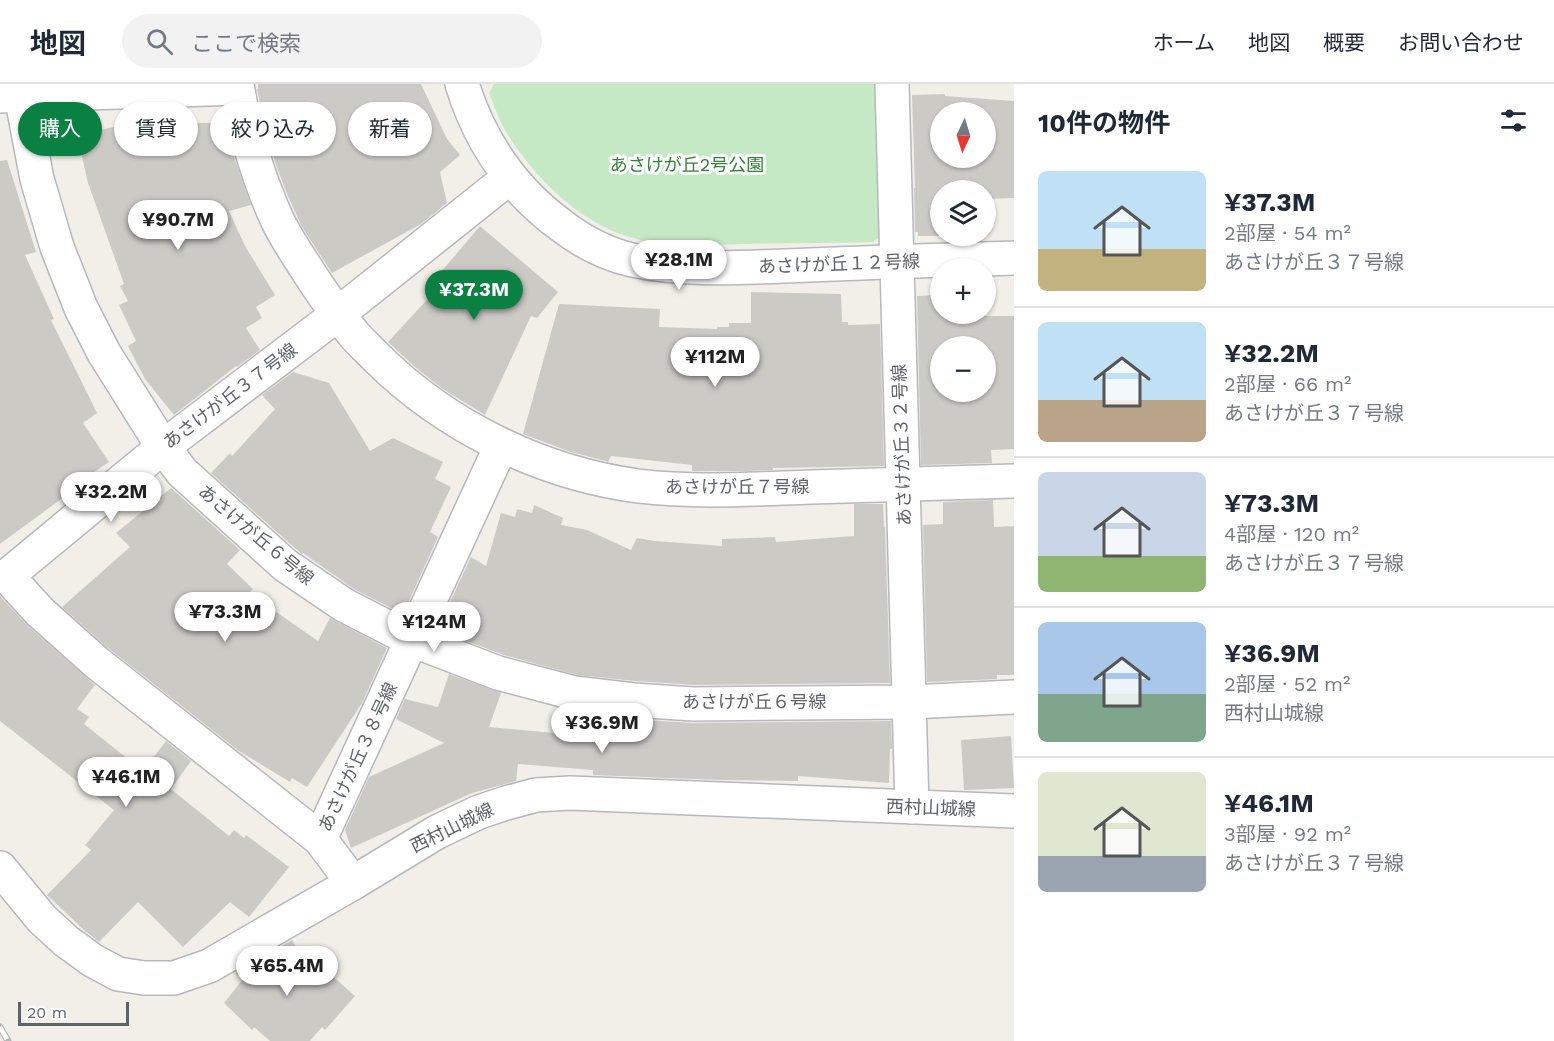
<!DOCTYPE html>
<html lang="ja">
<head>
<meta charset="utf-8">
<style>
  :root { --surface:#fff; --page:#f2f2f3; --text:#1f2937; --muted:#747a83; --line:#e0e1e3; --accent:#0b8043 }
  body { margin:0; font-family:"Work Sans","Noto Sans JP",sans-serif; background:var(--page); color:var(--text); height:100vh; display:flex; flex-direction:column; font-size:22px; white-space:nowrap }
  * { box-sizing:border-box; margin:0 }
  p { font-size:20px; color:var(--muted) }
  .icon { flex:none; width:33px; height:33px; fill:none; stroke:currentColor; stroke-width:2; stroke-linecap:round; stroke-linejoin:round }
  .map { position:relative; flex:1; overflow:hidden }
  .panel { display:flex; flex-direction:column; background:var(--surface); width:540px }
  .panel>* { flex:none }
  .banner { position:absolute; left:18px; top:18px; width:570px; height:54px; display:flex; gap:12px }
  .needle { width:39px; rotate:184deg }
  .buttons { position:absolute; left:930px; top:18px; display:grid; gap:12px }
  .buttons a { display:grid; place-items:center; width:66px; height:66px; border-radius:50%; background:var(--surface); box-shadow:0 2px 4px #0004; font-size:30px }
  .scale { position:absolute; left:18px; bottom:15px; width:111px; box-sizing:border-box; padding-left:6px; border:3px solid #5f6368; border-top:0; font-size:16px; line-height:21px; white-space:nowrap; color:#5f6368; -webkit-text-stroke:4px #fff; paint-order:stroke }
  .price { position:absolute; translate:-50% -51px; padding:0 14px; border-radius:21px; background:#fff; color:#222; font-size:20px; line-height:39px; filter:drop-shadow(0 2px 3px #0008) }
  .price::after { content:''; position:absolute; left:50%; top:36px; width:18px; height:14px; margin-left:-9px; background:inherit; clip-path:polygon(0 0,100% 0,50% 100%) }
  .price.selected { background:var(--accent); color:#fff }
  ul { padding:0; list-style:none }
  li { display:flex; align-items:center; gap:18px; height:150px; padding:0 24px }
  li+li { border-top:2px solid var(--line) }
  li span { display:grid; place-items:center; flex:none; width:168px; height:120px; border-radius:9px; color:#555 }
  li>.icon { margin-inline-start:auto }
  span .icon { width:72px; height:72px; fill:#fffc; stroke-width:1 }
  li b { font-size:26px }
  h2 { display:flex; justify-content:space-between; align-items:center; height:72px; padding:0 24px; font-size:26px }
  .tag { padding:0 21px; border-radius:27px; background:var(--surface); box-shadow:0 2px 4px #0004; font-size:21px; line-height:54px }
  .tag.selected { background:var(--accent); color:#fff }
  header { display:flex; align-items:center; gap:36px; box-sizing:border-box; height:84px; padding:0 30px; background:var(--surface); border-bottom:2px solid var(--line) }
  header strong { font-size:28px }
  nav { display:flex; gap:33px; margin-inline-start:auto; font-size:21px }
  .search { width:420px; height:54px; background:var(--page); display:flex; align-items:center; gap:15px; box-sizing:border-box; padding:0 21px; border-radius:33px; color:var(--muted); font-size:22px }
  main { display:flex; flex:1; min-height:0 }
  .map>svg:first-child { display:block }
  .green { fill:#c5e8c5 }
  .building { fill:#cccac5; fill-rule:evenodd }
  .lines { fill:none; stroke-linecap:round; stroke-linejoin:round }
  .minor-casing { stroke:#b5b8bc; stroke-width:36 }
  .minor { stroke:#fff; stroke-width:33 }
  .rail-casing { stroke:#b6b7b8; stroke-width:7 }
  .rail { stroke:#fff; stroke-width:4.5; stroke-dasharray:14; stroke-linecap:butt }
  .labels { text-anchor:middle; stroke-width:6; stroke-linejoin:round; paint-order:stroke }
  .park-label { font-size:18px; fill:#348238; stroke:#fff }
  .street-label { font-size:18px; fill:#5f6368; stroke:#fff }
</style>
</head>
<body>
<header>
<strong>地図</strong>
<div class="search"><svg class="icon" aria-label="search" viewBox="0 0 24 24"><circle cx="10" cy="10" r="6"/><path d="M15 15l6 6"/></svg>ここで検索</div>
<nav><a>ホーム</a><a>地図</a><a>概要</a><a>お問い合わせ</a></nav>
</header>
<main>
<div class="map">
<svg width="1014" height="957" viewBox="0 0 1014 957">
  <rect width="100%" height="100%" fill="#f1efe8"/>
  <path class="green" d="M494,0h389l3,148 -13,10c-44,1 -88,1 -132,2 -34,1 -68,4 -100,-4 -56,-12 -103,-58 -133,-105 -8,-12 -13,-28 -19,-42z"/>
  <g class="building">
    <path d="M258,0h163l26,55 13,16 -20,17 7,31 -26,21 -89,49 -30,-46 -15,-33 -12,-32 -9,-32 -9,-41h1z"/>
    <path d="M945,10v2l69,5v97l-28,1v-9h-46v46h25h-47v-4h-3l-1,-44h1l-3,-93zM940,28h46v46h-46z"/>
    <path d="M185,39h40l9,34 17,48 -22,6 16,35 30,49 -19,12 6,11 -16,10 14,22 -23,17 -1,-1 -62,49 -29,-36 -17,-33 8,-5 -17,-36 9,-4 -8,-15 4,-2 -36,-101 -11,-48 51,-11 1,3h56z"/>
    <path d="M7,76l29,92 -11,3 29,64 -3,1 46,93 -14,10 26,39 -24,16 2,2 -87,64v-383z"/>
    <path d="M480,142l78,66 -21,26 -6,-2 -46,99 -42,-26 -28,-22 -27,-25 60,-65 -7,-5z"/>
    <path d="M751,208l90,2 1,28h6v3l32,-1 4,142 -111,2v2l-27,1h-54v-6l-81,-9 -3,6 -2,-1 -35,-9 -48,-18 36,-130 101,5 -1,18 58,2v-2h12v-4h22z"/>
    <path d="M940,211v19h45v2h29v133l-23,1 1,13 -71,2 -4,-169zM940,262h46v46h-46z"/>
    <path d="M293,288l36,11 41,68 23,-13 50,24 -8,17 16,8 -21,45 8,5 -35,77 -49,-25 -51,-36 -1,1 -5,-4 -86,-77 19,-20 2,3 43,-47 -13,-14z"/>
    <path d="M171,404l69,62 -13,14 26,25 -4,4 69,48 12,-23 57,30 -25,55 -55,84 -15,-9 -2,4 -51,-31 -131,-103 -46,-41 68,-60 -14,-14z"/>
    <path d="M993,416l1,27 20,-1v149h-17v4l-70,3 -4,-157 20,-1v-22z"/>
    <path d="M854,420h29l1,23h1l5,156 -196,2 -58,-4 -59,-6 -73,-20 -67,-25 34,-73 15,9 15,-53 14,4 2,-8 15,4 2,-8 29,13 -2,7 26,5 44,20 6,-12 18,3 67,5v-7l53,-2 1,5 78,-6z"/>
    <path d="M0,512l28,30 67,59 -18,24 12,8 -5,7 59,47 23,-30 25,20 -20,28 58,47 5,-6 10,8 2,-3 43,32 -40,50 -19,-15 -47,45 -45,-45 -39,40 -14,-11 -38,-36 44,-45 -6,-5 29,-35 -114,-89z"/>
    <path d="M449,590l52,19 -12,34 66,6 2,-25 15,4 60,7 60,4 199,-2 1,28h-2l-1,34 -91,-7v5l-77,-1 -128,-5v-5l-75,-6 -2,17 -44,12 -121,55 -6,-18 24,-53 75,-34 -48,-24 9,-20 33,8z"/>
    <path d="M1011,652l3,52 -50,2 -3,-50z"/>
    <path d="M292,856l25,45 12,-12 26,23 -30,34 -3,-3 -12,14h-40l-16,-14 -2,3 -28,-27 19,-24 -8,-6z"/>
  </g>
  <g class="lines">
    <g class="minor-casing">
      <g id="minor">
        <path d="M237,0c7,45 20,91 39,133 8,18 19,34 30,51 14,22 29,44 46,64 7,9 16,17 24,25 69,69 165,116 262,129 58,7 115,3 173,1 68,-2 135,-4 203,-6"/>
        <path d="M462,0c18,58 52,107 100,142 21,16 44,28 70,34 55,12 120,7 177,5 68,-3 137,-5 205,-7"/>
        <path d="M892,0l20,723"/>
        <path d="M21,11l16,84 20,68 24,61 23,45 59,94 19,25 103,93 59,40 68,35 86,33 76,20 60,7 59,4 217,-2 104,-5"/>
        <path d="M0,12l237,-8"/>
        <path d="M320,755l181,-393"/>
        <path d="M0,784l42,51 24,22 26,19 26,14 26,4h30l35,-12 144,-83 84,-51 42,-20 27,-9 30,-8 34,-2 444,18"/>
        <path d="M353,799l-33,-44 -224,-177 -56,-50 -33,-36 156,-129 175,-133 172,-137"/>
      </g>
    </g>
    <use href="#minor" class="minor"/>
    <g class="rail-casing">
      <path id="rail" d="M0,943l8,14"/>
    </g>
    <use href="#rail" class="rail"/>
  </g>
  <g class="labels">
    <g class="park-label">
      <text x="687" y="87">あさけが丘2号公園</text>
    </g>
    <g class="street-label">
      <text transform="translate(839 180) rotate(-2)" y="6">あさけが丘１２号線</text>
      <text transform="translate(230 312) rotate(-37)" y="6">あさけが丘３７号線</text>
      <text transform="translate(902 361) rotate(-92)" y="6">あさけが丘３２号線</text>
      <text x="737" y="409">あさけが丘７号線</text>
      <text transform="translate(256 451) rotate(40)" y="6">あさけが丘６号線</text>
      <text x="754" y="624">あさけが丘６号線</text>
      <text transform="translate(358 673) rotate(-65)" y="6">あさけが丘３８号線</text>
      <text transform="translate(931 724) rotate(2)" y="6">西村山城線</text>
      <text transform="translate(452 744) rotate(-26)" y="6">西村山城線</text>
    </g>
  </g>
</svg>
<div class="buttons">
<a><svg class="needle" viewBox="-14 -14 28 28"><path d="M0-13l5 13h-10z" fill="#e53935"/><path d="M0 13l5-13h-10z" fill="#747a83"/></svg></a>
<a><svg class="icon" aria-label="layers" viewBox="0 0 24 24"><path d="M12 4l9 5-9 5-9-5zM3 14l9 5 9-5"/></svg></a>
<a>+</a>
<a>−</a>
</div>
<div class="scale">20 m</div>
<b class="price" style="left:178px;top:167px">¥90.7M</b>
<b class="price" style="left:679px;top:207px">¥28.1M</b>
<b class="price selected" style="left:474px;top:237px">¥37.3M</b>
<b class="price" style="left:715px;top:304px">¥112M</b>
<b class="price" style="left:111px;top:439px">¥32.2M</b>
<b class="price" style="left:225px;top:559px">¥73.3M</b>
<b class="price" style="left:434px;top:569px">¥124M</b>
<b class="price" style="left:602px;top:670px">¥36.9M</b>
<b class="price" style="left:126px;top:724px">¥46.1M</b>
<b class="price" style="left:287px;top:913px">¥65.4M</b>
<div class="banner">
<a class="tag selected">購入</a>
<a class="tag">賃貸</a>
<a class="tag">絞り込み</a>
<a class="tag">新着</a>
</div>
</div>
<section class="panel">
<h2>10件の物件<svg class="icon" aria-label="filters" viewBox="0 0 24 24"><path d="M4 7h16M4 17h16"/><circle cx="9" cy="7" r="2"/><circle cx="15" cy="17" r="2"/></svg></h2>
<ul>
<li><span style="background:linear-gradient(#bfe0f5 65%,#c2b280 0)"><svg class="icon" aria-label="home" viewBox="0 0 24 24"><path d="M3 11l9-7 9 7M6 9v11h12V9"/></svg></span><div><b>¥37.3M</b><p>2部屋 · 54 m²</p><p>あさけが丘３７号線</p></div></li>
<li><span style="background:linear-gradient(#bfe0f5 65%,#b9a48a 0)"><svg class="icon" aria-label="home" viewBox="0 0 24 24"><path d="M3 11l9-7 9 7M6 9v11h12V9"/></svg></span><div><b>¥32.2M</b><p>2部屋 · 66 m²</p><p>あさけが丘３７号線</p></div></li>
<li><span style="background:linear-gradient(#c9d6e8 70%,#8fb573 0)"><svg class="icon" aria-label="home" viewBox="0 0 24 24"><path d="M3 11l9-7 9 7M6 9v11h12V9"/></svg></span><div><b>¥73.3M</b><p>4部屋 · 120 m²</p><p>あさけが丘３７号線</p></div></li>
<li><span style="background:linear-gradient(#a9c7e8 60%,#7fa58c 0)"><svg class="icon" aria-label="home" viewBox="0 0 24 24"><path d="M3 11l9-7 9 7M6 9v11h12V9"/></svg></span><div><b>¥36.9M</b><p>2部屋 · 52 m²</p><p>西村山城線</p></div></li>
<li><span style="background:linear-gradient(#dfe7d0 70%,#9aa5b1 0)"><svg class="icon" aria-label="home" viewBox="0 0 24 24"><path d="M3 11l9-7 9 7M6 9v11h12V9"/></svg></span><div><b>¥46.1M</b><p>3部屋 · 92 m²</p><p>あさけが丘３７号線</p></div></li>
</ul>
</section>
</main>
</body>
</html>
